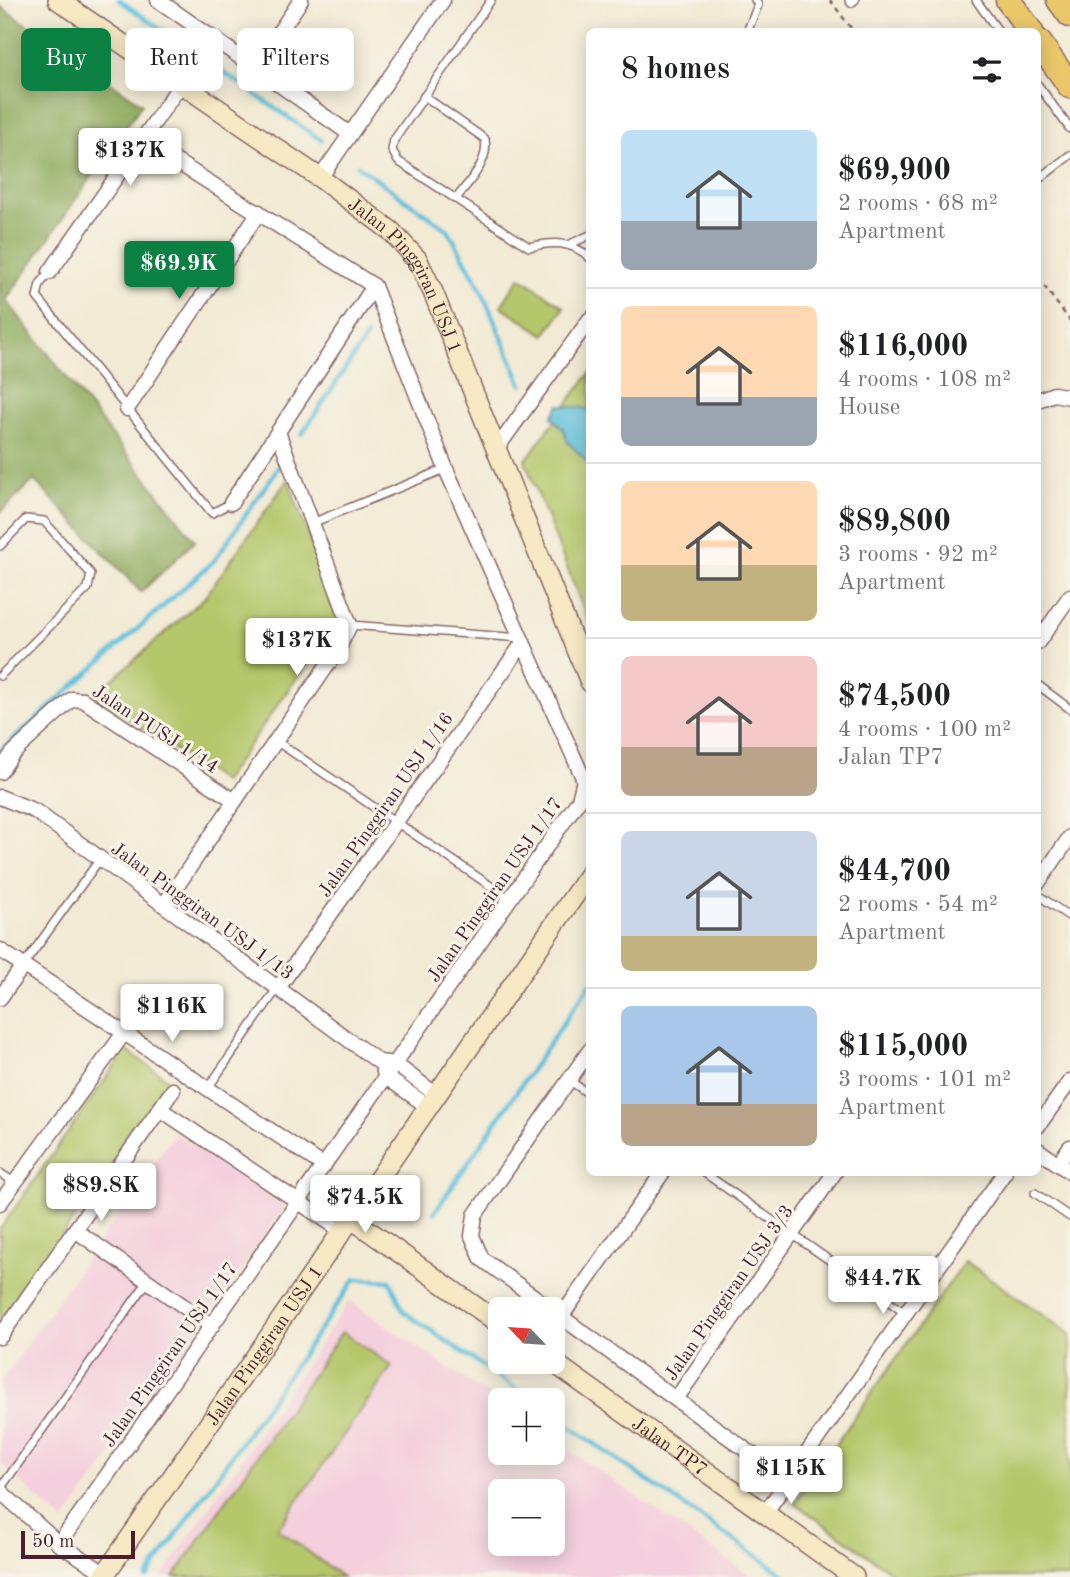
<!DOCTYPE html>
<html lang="en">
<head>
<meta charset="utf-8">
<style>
  :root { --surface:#fff; --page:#f2f2f2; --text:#202124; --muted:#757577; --line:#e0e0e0; --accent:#0b8043 }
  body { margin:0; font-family:"Old Standard TT",serif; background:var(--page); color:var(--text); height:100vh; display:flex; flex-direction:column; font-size:26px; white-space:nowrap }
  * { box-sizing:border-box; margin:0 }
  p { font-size:23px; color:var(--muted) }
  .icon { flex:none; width:38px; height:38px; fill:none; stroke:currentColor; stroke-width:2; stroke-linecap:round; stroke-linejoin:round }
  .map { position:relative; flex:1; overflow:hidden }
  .details { position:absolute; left:586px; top:28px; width:455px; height:1148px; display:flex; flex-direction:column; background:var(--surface); border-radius:10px; box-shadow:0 4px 18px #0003 }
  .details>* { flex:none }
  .banner { position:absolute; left:21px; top:28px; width:460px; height:63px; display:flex; gap:14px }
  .needle { width:46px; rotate:295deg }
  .tools { position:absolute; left:488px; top:1297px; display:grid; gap:14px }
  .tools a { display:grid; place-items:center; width:77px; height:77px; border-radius:10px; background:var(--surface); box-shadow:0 4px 18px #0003; font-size:35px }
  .scale { position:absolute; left:21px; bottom:18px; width:114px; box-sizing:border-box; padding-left:7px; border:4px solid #4a1f2b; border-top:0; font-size:19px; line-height:24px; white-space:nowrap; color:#4a1f2b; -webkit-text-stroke:5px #f7f3e8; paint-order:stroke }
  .price { position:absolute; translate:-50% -60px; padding:0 16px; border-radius:7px; background:#fff; color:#222; font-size:23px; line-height:46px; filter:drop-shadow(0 2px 4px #0008) }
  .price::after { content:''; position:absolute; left:50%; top:42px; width:21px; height:16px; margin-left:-10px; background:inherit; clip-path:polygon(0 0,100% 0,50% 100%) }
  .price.on { background:var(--accent); color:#fff }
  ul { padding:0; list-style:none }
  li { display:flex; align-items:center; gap:21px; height:175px; padding:0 35px }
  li+li { border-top:2px solid var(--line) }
  li span { display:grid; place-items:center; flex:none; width:196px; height:140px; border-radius:10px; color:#555 }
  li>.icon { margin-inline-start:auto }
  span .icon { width:84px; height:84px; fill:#fffc; stroke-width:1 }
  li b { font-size:30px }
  h2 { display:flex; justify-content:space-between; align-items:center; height:84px; padding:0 35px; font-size:30px }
  .pill { padding:0 24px; border-radius:10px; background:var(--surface); box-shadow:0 4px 18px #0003; font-size:24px; line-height:63px }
  .pill.on { background:var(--accent); color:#fff }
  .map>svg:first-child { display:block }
  .built { fill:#f4cfdd; fill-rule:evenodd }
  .green { fill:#b4c76b; stroke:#7f734b; stroke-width:2 }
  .forest { fill:#8fac5f; stroke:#6c6645; stroke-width:2 }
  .water { fill:#5dbfdb; stroke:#546f83; stroke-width:2 }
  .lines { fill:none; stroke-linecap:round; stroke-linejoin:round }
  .stream { stroke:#5dbfdb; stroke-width:4.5 }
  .lane-casing { stroke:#856666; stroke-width:10 }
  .street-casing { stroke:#856666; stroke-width:17 }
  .secondary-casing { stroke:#856666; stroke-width:22 }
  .highway-casing { stroke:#856666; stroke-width:27 }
  .path { stroke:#856666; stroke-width:2.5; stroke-dasharray:5 5; stroke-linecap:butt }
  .lane { stroke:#fff; stroke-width:7 }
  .street { stroke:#fff; stroke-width:14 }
  .secondary { stroke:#f7e9c3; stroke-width:19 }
  .highway { stroke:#eac769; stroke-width:24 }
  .labels { text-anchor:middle; stroke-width:6; stroke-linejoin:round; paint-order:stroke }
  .street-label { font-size:19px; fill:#4a1f2b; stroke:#f7f3e8 }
</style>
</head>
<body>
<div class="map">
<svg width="1070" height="1577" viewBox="0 0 1070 1577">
  <rect width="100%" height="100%" fill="#f7f3e8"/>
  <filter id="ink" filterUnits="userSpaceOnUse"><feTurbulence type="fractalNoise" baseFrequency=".0143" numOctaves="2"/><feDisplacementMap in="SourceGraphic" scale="14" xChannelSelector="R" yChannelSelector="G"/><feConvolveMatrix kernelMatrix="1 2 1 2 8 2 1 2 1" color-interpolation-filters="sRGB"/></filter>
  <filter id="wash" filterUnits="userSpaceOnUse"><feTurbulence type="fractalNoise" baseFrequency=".00686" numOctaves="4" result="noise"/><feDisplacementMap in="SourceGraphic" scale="28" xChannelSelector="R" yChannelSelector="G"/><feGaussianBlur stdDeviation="1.57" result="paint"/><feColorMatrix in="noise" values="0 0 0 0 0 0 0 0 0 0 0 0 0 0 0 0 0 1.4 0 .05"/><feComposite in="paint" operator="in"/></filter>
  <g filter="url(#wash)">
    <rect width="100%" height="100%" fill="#f2ead4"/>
    <g class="built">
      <path d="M175,1133l110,74 -221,315 -64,-59v-80z"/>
      <path d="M349,1301l151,102v49h53v-13l199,138h-590zM500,1491h53v53h-53z"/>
    </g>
    <g class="green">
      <path d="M520,277l44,30 -19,28 -44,-29z"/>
      <path d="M590,373v253l-65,-165z"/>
      <path d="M288,479l50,141 -115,162 -129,-86 111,-99z"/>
      <path d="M126,1050l44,31 -170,244v-96z"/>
      <path d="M965,1261l105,73v243h-172l-104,-74z"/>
      <path d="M342,1332l50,34 -114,163 64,48h-168z"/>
    </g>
    <path class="forest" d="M0,6l142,98 -136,196 189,241 -54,51 -107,-112 -34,33z"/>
    <path class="water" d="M559,405l31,4v56l-23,-24 -3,-11 -12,-13z"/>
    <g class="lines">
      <g class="stream">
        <path d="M119,0l202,140"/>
        <path d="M358,166l90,64 32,57 42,98"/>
        <path d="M302,434l65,-98"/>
        <path d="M0,751l214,-190 68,-99"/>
        <path d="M434,1213l156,-229"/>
        <path d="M553,1415l234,162"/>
        <path d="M147,1577l208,-298 35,2 14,31 128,88"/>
      </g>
    </g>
  </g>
  <g filter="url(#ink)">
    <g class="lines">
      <g class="lane-casing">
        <g id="lane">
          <path d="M491,0l-97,140 -2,10 6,11 131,86c23,-5 42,-7 61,11"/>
          <path d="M849,0l2,3 4,-3"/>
          <path d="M976,0l23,32"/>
          <path d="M747,32l11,-27 -3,-5"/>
          <path d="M1038,85l32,44"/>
          <path d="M424,96l61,43c5,23 -17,43 -29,60"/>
          <path d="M1038,180l32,-25"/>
          <path d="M568,245l22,-10"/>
          <path d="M50,272l-10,12 -3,13 175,216 19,-10"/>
          <path d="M312,523l133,-54"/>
          <path d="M0,546l26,-27 18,2 47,53 -3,14 -88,88"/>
          <path d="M350,625l171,13"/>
          <path d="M1038,685l32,24"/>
          <path d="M276,741l234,158"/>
          <path d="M1038,895l32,22"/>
          <path d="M23,966l77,-107"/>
          <path d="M569,1080l21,15"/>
          <path d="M208,1088l69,-99"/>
          <path d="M703,1172l202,141"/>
          <path d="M0,1173l15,10"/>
          <path d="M1035,1193l35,24"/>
          <path d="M0,1489l148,-208"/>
        </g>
      </g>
      <g class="street-casing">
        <g id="street">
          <path d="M158,0l192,134"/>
          <path d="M255,68l46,-68"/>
          <path d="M320,178l123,-178"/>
          <path d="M50,272l131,-188"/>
          <path d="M1038,400l16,-6 16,3"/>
          <path d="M127,409l132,-197"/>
          <path d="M497,448l93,-129"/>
          <path d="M231,503l143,-217"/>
          <path d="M1038,642l32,-46"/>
          <path d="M0,772l12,-18 60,-55 11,1 152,101"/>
          <path d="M0,797l35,14 344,251 16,2 43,32"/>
          <path d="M1038,883l32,-46"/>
          <path d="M164,905l173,-254 13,-26 -72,-193"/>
          <path d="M0,950l324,216"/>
          <path d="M278,988l245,-345"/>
          <path d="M0,998l23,-32"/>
          <path d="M383,1069l3,8 44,31"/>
          <path d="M160,1109l182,122"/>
          <path d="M1038,1126l32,-45"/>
          <path d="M1038,1150l32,22"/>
          <path d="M1058,1164l12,-17"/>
          <path d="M0,1203l124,-170"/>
          <path d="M75,1230l137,96"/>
          <path d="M551,1309l-69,-50 -10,-23 3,-21 115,-165"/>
          <path d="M553,1311l235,169"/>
          <path d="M561,1317l102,-145"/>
          <path d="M0,1337l173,-247"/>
          <path d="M676,1399l159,-227"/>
          <path d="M0,1491l59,53 46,29"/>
          <path d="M765,1513l240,-341"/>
          <path d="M59,1544l520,-744 5,-20 -138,-311 -72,-183 -232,-146"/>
        </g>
      </g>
      <g class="secondary-casing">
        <g id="secondary">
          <path id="s1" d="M58,0l262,178 71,53 26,28 16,33 157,390"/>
          <path d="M352,1219l148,105"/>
          <path id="s2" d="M553,1362l301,215"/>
          <path id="s3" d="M103,1577l487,-704"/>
        </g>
      </g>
      <g class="highway-casing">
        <g id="highway">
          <path d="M1008,0l23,32"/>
          <path d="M1059,0l11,15"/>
          <path d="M1038,41l32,45"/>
        </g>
      </g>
      <g class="path">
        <path d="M830,0l24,32"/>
        <path d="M1038,278l32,43"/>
      </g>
      <use href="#lane" class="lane"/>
      <use href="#street" class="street"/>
      <use href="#secondary" class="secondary"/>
      <use href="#highway" class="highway"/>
    </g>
  </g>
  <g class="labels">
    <g class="street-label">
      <text dy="7" stroke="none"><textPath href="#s1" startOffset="450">Jalan Pinggiran USJ 1</textPath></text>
      <text transform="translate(156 728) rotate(33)" y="7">Jalan PUSJ 1/14</text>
      <text transform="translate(385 804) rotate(-55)" y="7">Jalan Pinggiran USJ 1/16</text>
      <text transform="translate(494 889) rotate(-55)" y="7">Jalan Pinggiran USJ 1/17</text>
      <text transform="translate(203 910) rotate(36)" y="7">Jalan Pinggiran USJ 1/13</text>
      <text transform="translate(728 1292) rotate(-55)" y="7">Jalan Pinggiran USJ 3/3</text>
      <text dy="7" stroke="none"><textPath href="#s3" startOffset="282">Jalan Pinggiran USJ 1</textPath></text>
      <text transform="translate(169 1354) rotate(-55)" y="7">Jalan Pinggiran USJ 1/17</text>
      <text dy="7" stroke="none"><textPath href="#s2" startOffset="144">Jalan TP7</textPath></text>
    </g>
  </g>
</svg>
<div class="tools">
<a><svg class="needle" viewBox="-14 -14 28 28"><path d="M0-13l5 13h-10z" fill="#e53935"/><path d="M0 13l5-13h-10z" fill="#757577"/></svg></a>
<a>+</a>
<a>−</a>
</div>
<div class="scale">50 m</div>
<b class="price" style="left:130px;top:188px">$137K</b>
<b class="price on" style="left:179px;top:301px">$69.9K</b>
<b class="price" style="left:297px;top:678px">$137K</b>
<b class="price" style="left:172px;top:1044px">$116K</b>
<b class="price" style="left:101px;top:1223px">$89.8K</b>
<b class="price" style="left:365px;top:1235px">$74.5K</b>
<b class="price" style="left:883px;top:1316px">$44.7K</b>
<b class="price" style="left:791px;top:1506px">$115K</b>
<div class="banner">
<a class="pill on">Buy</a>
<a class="pill">Rent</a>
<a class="pill">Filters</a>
</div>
<section class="details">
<h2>8 homes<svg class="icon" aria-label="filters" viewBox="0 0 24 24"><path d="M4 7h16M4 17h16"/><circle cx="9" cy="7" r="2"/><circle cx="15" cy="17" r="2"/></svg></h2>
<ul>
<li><span style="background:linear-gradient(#bfe0f5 65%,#9aa5b1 0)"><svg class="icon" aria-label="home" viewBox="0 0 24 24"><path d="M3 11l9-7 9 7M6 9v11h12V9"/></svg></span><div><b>$69,900</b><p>2 rooms · 68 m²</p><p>Apartment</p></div></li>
<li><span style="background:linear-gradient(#ffd9b3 65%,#9aa5b1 0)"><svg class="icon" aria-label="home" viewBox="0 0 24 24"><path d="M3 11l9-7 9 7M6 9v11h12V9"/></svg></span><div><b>$116,000</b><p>4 rooms · 108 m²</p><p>House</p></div></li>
<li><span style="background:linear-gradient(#ffd9b3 60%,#c2b280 0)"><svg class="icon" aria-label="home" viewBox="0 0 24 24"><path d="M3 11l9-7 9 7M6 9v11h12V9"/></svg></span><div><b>$89,800</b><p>3 rooms · 92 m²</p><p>Apartment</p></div></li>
<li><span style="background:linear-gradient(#f6c9c9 65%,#b9a48a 0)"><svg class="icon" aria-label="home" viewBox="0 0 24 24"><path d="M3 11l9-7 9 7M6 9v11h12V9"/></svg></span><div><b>$74,500</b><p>4 rooms · 100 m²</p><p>Jalan TP7</p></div></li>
<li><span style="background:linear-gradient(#c9d6e8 75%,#c2b280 0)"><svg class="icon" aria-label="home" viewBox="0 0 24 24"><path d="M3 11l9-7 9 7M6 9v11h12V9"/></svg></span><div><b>$44,700</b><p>2 rooms · 54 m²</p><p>Apartment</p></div></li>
<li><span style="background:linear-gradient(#a9c7e8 70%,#b9a48a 0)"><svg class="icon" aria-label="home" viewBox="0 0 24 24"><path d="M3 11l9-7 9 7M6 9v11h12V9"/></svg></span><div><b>$115,000</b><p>3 rooms · 101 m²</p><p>Apartment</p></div></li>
</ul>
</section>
</div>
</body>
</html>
